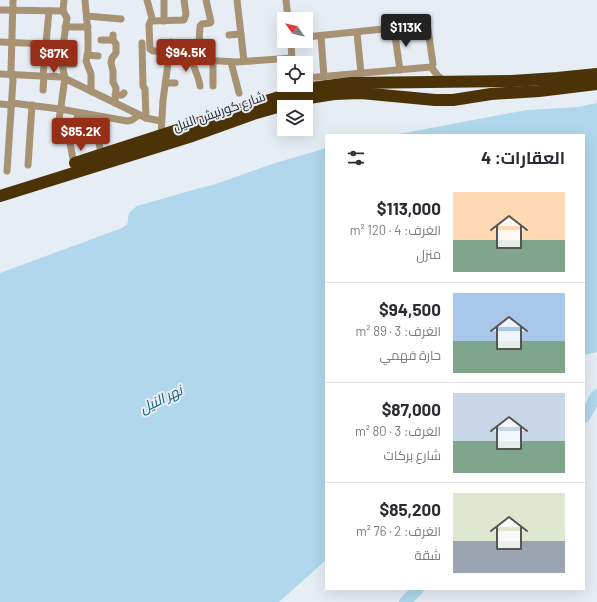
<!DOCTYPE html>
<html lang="ar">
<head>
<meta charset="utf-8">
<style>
  :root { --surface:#fff; --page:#f7f7f7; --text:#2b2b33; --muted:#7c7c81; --line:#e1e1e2; --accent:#972e17 }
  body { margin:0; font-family:Barlow,Cairo,sans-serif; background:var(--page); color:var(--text); direction:rtl; height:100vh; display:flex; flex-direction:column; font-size:15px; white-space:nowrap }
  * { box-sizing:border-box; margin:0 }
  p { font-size:13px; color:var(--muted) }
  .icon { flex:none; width:22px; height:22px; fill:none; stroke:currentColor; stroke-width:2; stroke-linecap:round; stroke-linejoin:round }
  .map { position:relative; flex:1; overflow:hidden; direction:ltr }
  .panel { position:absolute; left:325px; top:134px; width:260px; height:456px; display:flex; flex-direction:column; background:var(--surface); border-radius:0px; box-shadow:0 4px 16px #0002; direction:rtl }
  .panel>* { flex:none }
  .needle { width:26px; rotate:304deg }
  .buttons { position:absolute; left:277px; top:12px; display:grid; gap:8px }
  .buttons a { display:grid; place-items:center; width:36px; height:36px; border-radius:0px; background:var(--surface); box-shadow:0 4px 16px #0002; font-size:20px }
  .price { position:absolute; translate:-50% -34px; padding:0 9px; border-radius:4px; background:var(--accent); color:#fff; font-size:13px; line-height:26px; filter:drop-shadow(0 1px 2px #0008) }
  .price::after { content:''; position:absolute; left:50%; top:24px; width:12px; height:9px; margin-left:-6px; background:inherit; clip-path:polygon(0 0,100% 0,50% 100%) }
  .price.active { background:#222; color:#fff }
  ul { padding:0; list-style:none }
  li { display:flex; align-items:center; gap:12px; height:100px; padding:0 20px }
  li+li { border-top:1px solid var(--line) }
  li span { display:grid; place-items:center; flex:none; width:112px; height:80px; border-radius:0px; color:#555 }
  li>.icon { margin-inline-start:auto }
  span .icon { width:48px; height:48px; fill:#fffc; stroke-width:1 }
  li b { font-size:17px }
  h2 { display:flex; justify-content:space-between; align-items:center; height:48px; padding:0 20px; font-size:17px }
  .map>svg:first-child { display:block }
  .water { fill:#b0d7eb }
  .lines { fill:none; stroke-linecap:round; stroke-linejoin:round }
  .river { stroke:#b0d7eb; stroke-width:12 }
  .street { stroke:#a89274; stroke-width:7 }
  .highway { stroke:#4b3207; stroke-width:12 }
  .labels { text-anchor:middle; stroke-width:4; stroke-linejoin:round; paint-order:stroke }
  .street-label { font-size:13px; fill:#1f2124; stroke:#e7edf5 }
  .water-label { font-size:14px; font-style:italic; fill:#1b5f7b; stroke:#e7edf5 }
</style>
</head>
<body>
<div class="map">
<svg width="597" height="602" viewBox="0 0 597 602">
  <rect width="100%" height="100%" fill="#e7edf5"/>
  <g class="water">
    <path d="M597,103v249l-13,3v-220h-190l116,-22 18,-3 51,-3z"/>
    <path d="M326,148v412l-47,42h-279v-329l122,-45c10,-7 4,-7 7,-15 2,-3 6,-5 8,-7l63,-18 13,-3 59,-21z"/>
  </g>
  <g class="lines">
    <g class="river">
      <path d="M584,417l13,-22"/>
      <path d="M405,602l13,-13"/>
    </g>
    <g class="street">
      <path d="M85,0l3,34v19l-2,8 5,13v17"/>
      <path d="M147,0l5,18 -3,7 1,24 3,2h17"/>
      <path d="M164,0v21"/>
      <path d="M237,0l7,61"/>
      <path d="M286,0l2,19"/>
      <path d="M0,10l63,1"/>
      <path d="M63,11l1,-11"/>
      <path d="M87,16l34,3"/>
      <path d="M151,21l33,-1 2,-6 -2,-14"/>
      <path d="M65,27h23"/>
      <path d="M394,29l6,41"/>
      <path d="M357,33l4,40"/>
      <path d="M113,35v5l3,4v9l-4,5 -1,5 2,8v11l3,6 -1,15"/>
      <path d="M229,35l12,-1"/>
      <path d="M321,36l3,41"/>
      <path d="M306,37l116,-12 6,4 5,35 -2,3 -125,11"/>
      <path d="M101,40h12"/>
      <path d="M291,41l1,22"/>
      <path d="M0,42l46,2"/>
      <path d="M142,43l1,43 2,3 1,29"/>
      <path d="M87,55l11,1"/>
      <path d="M169,58l68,4 55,-4"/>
      <path d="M193,60c0,9 6,16 7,26"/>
      <path d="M198,60l2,-34 2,-2 8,-1 1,-1 -5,-22"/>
      <path d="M231,62l8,31"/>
      <path d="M62,64h12"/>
      <path d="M431,67l7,9 7,5"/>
      <path d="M0,74l62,3 84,41 15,3"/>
      <path d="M43,76l6,-65"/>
      <path d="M166,83h9"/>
      <path d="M213,86v-25"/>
      <path d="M43,90l1,-14"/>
      <path d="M115,95h7l2,-2"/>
      <path d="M12,103l48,6 67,12 5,-1 7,-5"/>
      <path d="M0,104l12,1"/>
      <path d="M95,116l6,39"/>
      <path d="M76,129l1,-11 19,5"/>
      <path d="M57,134l8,-56 -4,-18 6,-42 -4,-7"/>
      <path d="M161,136l2,-36 8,-58"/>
      <path d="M70,143l4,21"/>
      <path d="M28,165l4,-60"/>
      <path d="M7,171l6,-91 -2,-9 2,-71"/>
    </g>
    <g class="highway">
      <path d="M75,163l229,-74 47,-6 161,-2 45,-3 40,-4"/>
      <path d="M0,196l189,-59 64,-23 56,-16 25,-4 27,-1 74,7h18l38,-6 48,-3 58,-7"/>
    </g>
  </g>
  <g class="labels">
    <g class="street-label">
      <text transform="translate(219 111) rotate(-19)" y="5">شارع كورنيش النيل</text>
    </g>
    <g class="water-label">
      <text transform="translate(161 399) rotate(-26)" y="5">نهر النيل</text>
    </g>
  </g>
</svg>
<div class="buttons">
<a><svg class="needle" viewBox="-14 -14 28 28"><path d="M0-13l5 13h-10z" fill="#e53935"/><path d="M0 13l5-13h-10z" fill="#7c7c81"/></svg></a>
<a><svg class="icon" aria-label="locate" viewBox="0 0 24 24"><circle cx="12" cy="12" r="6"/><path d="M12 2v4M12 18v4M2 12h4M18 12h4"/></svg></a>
<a><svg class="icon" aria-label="layers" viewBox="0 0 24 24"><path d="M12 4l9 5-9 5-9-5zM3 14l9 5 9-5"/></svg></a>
</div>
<b class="price active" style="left:406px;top:48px">$113K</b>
<b class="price" style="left:186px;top:73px">$94.5K</b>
<b class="price" style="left:54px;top:74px">$87K</b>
<b class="price" style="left:81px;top:152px">$85.2K</b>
<section class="panel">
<h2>العقارات: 4<svg class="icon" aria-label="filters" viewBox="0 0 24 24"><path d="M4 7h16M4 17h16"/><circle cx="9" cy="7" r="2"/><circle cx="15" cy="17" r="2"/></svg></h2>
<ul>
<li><span style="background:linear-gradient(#ffd9b3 60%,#7fa58c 0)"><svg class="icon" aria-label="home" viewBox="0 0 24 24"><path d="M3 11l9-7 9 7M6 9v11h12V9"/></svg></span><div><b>$113,000</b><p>الغرف: 4 · 120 m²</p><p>منزل</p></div></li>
<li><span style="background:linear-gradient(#a9c7e8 60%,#7fa58c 0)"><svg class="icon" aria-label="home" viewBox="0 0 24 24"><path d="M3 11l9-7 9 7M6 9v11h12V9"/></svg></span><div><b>$94,500</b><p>الغرف: 3 · 89 m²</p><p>حارة فهمي</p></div></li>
<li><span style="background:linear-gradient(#c9d6e8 60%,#7fa58c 0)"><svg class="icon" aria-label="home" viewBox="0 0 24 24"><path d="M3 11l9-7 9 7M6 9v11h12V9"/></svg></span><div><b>$87,000</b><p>الغرف: 3 · 80 m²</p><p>شارع بركات</p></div></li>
<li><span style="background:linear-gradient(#dfe7d0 60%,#9aa5b1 0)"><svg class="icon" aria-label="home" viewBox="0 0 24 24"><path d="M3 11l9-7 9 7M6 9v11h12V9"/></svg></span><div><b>$85,200</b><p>الغرف: 2 · 76 m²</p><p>شقة</p></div></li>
</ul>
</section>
</div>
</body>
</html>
